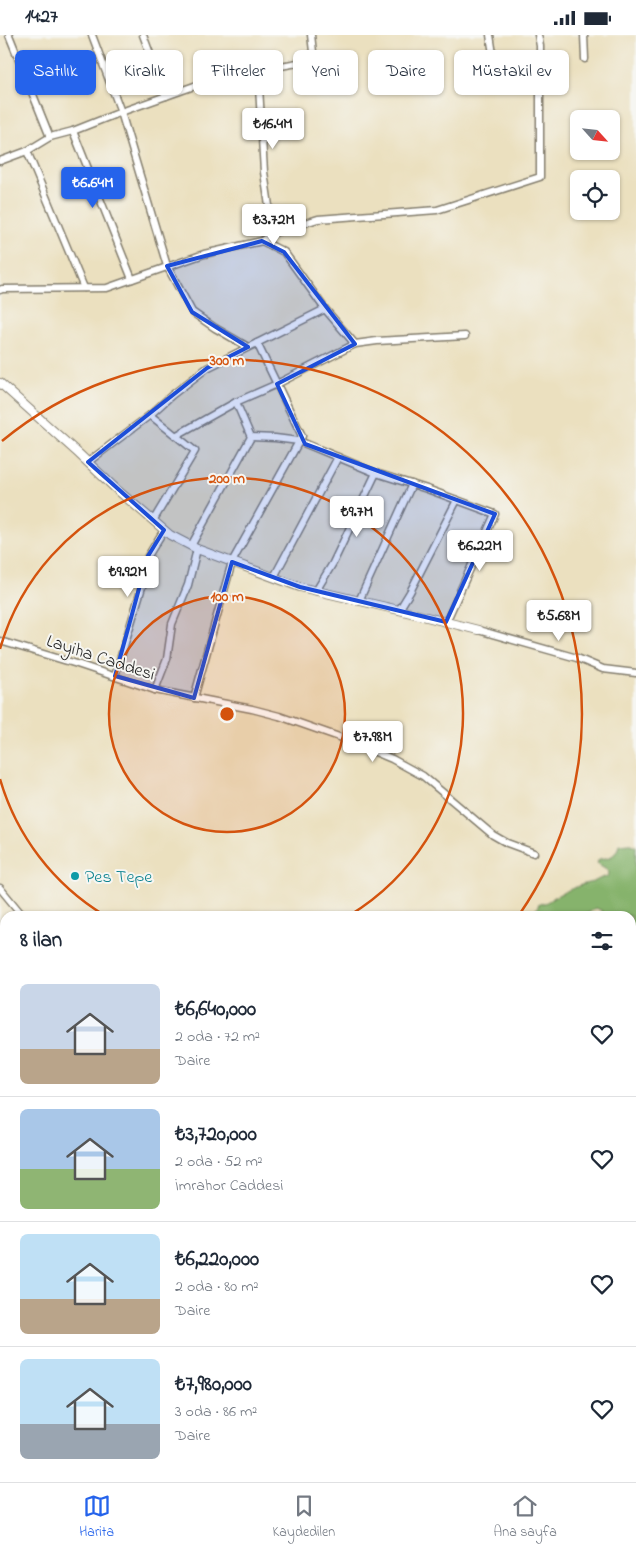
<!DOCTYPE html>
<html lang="tr">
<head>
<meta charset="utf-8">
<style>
  :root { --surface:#fff; --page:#f6f6f7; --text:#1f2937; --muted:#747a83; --line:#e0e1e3; --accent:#2563eb }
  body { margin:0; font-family:"Indie Flower",sans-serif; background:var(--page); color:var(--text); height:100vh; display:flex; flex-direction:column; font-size:19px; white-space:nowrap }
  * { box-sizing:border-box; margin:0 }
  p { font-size:16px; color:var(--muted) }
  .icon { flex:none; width:28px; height:28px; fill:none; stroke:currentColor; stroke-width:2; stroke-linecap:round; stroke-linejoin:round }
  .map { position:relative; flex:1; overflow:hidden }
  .details { position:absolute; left:0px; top:876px; width:636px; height:571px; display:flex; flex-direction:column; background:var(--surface); border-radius:15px 15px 0 0; box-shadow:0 1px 4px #0004 }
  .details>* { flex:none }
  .top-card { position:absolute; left:15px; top:15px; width:606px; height:45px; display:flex; gap:10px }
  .needle { width:32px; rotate:117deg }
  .fabs { position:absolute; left:570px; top:75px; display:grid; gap:10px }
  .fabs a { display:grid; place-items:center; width:50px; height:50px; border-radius:8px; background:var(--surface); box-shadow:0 1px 4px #0004; font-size:25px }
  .price { position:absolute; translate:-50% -42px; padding:0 11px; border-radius:5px; background:#fff; color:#222; font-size:16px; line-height:32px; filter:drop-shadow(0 1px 2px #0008) }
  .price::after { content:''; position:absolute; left:50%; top:30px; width:15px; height:11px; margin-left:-8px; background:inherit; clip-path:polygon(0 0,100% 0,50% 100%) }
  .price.current { background:var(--accent); color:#fff }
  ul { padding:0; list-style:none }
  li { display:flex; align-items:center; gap:15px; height:125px; padding:0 20px }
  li+li { border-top:1px solid var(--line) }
  li span { display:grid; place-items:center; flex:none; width:140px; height:100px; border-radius:8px; color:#555 }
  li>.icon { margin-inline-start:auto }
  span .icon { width:60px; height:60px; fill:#fffc; stroke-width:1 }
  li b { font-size:21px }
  h2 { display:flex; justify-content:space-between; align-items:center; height:60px; padding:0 20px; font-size:21px }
  .tag { padding:0 18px; border-radius:8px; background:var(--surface); box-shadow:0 1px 4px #0004; font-size:18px; line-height:45px }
  .tag.current { background:var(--accent); color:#fff }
  .status { display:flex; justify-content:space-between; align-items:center; height:35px; padding:0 25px; background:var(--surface); direction:ltr }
  .status svg { height:14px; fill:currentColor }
  .tab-bar { display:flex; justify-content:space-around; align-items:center; height:70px; border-top:1px solid var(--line); background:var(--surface); font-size:14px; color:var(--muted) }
  .tab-bar a { display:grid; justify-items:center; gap:2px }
  .tab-bar .current { color:var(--accent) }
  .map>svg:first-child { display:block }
  .forest { fill:#86b36c; stroke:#516844 }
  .water { fill:#71c1ec; stroke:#466e84 }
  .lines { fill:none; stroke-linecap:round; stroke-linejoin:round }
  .stream { stroke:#71c1ec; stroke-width:2.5 }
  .minor-casing { stroke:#847e6e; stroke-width:9 }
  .tertiary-casing { stroke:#847e6e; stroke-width:10 }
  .minor { stroke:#fff; stroke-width:6 }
  .tertiary { stroke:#fff; stroke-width:8 }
  .marked { fill:#1d4ed8; fill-opacity:0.2; stroke:#1d4ed8; stroke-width:4; stroke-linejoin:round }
  .ring { fill:none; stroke:#d4530e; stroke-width:2.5 }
  .culture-dot { fill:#0f9aa8; stroke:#f6f6f2; stroke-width:2 }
  .labels { text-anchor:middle; stroke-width:4; stroke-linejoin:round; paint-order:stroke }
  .street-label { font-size:18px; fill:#1c1c1c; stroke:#f6f6f2 }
  .culture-label { font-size:18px; fill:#0d838f; stroke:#f6f6f2; text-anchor:start }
  .centre { fill:#d4530e; stroke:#f6f6f2; stroke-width:2.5 }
  .ring-label { font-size:15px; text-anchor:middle; font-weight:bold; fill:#d4530e; stroke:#f6f6f2; stroke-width:4; stroke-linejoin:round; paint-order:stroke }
</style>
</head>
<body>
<div class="status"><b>14:27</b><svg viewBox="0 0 49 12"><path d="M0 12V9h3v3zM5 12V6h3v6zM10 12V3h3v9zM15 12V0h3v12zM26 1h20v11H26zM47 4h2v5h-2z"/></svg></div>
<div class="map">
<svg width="636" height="1447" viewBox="0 0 636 1447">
  <rect width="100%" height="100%" fill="#f6f6f2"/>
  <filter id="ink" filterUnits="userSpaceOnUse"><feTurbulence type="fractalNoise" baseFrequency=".02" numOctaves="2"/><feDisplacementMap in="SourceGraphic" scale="10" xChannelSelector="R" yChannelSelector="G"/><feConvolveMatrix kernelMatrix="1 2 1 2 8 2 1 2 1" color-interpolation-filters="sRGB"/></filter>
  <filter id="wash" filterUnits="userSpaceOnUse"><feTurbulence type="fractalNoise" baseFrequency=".0096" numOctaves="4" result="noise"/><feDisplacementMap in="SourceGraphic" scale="20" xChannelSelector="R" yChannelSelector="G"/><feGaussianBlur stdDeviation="1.12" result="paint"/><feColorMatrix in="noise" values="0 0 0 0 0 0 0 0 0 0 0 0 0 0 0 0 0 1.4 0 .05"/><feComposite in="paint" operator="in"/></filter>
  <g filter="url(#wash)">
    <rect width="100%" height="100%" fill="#ebe0bf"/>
    <path class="forest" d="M628,808l8,3v294h-5v-224h-33l4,-5 -6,-3 -9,6 -14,-1 -4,3h-36l6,-12c10,-1 12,-6 21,-10 11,-5 21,-10 33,-12 5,-2 8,-5 14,-5l2,-4 -1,-3 -11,-7 2,-4c11,-1 18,-3 20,-15z"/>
    <path class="water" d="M631,1349l5,3v95h-149l1,-5h143z"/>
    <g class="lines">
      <path class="stream" d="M0,1226l5,1"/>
    </g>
  </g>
  <g filter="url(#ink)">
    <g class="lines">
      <g class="minor-casing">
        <g id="minor">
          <path d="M9,0l41,102"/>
          <path d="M92,0l29,77 46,154 25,46 23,16 33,19"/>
          <path d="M143,0l23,61"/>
          <path d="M490,0l3,19"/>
          <path d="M584,0l1,24"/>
          <path d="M258,35l6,102 9,61"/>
          <path d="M73,96l59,148"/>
          <path d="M27,116l57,137"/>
          <path d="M0,126l27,-10 23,-14 23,-6 48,-19 79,-28 31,-9 83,-15 -3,-25"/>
          <path d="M262,206l22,11 41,57 30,35"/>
          <path d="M0,255l2,-1 105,-1 97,-34 58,-13 11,-8 45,-14 119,-9 103,-33v-131l-2,-11"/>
          <path d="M150,380l45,36 -42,70"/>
          <path d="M177,400l59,-33 41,-18 78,-40 22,-3 88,-5"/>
          <path d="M251,402l24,1 24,3 77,32 51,16 68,25 -49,108"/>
          <path d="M88,427l62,-47 22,-20 35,-27 118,-59"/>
          <path d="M191,511l60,-109 -15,-35"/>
          <path d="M274,542l64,-120"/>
          <path d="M316,556l17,-28 43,-90"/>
          <path d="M359,566l53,-117"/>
          <path d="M399,575l11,-18 47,-92"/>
          <path d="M478,595l99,28 26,11 33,4"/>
          <path d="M0,606l77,23 78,26 97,19 27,7 63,22 50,21 31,17 70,59 14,8 27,10"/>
          <path d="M115,641l27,-89 6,-31 16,-26"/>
          <path d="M155,655l12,-31 5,-35 16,-39 9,-36"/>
          <path d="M194,663l38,-136 70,-126 -45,-93"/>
          <path d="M0,853l23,28"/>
          <path d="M0,1176l5,3"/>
          <path d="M631,1181l5,2"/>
          <path d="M0,1299l5,2"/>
          <path d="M0,1345l5,5"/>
          <path d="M54,1442l3,5"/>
          <path d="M31,1447l8,-5"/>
          <path d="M475,1447v-5"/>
        </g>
      </g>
      <g class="tertiary-casing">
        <path id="tertiary" d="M0,348l79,71 36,34 55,47 27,14 103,38 99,23 79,20"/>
      </g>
      <use href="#minor" class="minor"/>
      <use href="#tertiary" class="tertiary"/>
    </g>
  </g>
  <path class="marked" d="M262,206l22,11 71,92 -78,40 28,60 190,70 -49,108 -146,-35 -68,-25 -38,136 -79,-22 33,-120 16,-26 -76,-68 119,-94 41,-21 -56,-35 -25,-46z"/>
  <circle cx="227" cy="679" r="118" fill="#d4530e" fill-opacity=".12"/>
  <g class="ring">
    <circle cx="227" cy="679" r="118"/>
    <path d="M104 880A236 236 0 0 1 0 744M0 614A236 236 0 1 1 350 880"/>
    <path d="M2 406A354 354 0 0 1 519 880"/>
  </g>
  <circle class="culture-dot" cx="75" cy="841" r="5"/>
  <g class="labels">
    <g class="street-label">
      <text transform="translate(101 622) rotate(18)" y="6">Layiha Caddesi</text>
    </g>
    <g class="culture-label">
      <text x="85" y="847">Pes Tepe</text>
    </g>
  </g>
  <circle cx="227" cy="679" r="8" class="centre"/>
  <g class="ring-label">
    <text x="227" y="330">300 m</text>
    <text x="227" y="448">200 m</text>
    <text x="227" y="566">100 m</text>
  </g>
</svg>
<div class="fabs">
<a><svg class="needle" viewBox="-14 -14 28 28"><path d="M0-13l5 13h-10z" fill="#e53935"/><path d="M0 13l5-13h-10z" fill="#747a83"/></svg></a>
<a><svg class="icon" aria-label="locate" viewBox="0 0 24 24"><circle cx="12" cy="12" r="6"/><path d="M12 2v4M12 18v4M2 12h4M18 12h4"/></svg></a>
</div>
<b class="price" style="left:273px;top:115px">₺16.4M</b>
<b class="price current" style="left:93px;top:174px">₺6.64M</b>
<b class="price" style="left:274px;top:211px">₺3.72M</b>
<b class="price" style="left:357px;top:503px">₺9.7M</b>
<b class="price" style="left:480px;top:537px">₺6.22M</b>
<b class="price" style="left:128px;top:563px">₺9.92M</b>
<b class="price" style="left:559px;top:607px">₺5.68M</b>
<b class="price" style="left:373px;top:728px">₺7.98M</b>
<div class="top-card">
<a class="tag current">Satılık</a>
<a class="tag">Kiralık</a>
<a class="tag">Filtreler</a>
<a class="tag">Yeni</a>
<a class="tag">Daire</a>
<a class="tag">Müstakil ev</a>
</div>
<section class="details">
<h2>8 ilan<svg class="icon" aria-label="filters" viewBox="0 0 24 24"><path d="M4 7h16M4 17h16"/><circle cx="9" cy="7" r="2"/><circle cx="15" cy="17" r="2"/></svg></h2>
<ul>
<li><span style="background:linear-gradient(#c9d6e8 65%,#b9a48a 0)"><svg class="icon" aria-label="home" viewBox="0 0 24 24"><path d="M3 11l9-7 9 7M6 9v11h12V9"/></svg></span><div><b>₺6,640,000</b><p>2 oda · 72 m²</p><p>Daire</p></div><svg class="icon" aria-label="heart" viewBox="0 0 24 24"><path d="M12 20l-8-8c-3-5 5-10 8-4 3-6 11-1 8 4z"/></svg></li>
<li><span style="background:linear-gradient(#a9c7e8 60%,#8fb573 0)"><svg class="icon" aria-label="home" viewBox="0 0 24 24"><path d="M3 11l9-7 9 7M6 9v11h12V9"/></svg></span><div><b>₺3,720,000</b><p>2 oda · 52 m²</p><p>İmrahor Caddesi</p></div><svg class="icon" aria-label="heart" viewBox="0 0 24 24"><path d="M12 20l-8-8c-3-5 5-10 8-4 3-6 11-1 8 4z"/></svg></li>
<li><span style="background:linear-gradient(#bfe0f5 65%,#b9a48a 0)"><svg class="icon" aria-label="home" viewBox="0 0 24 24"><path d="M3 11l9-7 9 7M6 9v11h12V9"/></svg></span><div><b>₺6,220,000</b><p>2 oda · 80 m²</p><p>Daire</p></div><svg class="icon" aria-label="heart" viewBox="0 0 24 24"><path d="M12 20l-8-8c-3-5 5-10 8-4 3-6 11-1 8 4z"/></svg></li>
<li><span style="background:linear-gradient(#bfe0f5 65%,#9aa5b1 0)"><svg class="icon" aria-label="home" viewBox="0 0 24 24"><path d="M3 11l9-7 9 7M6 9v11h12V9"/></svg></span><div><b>₺7,980,000</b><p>3 oda · 86 m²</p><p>Daire</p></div><svg class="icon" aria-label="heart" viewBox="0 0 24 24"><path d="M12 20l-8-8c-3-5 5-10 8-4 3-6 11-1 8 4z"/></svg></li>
</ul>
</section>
</div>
<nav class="tab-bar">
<a class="current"><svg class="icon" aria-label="map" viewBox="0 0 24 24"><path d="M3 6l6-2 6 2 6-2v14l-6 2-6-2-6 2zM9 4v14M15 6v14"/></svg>Harita</a>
<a><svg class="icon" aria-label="saved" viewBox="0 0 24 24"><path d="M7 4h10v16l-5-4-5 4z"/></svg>Kaydedilen</a>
<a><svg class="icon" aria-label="home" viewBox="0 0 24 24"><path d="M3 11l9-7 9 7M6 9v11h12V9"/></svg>Ana sayfa</a>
</nav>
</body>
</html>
